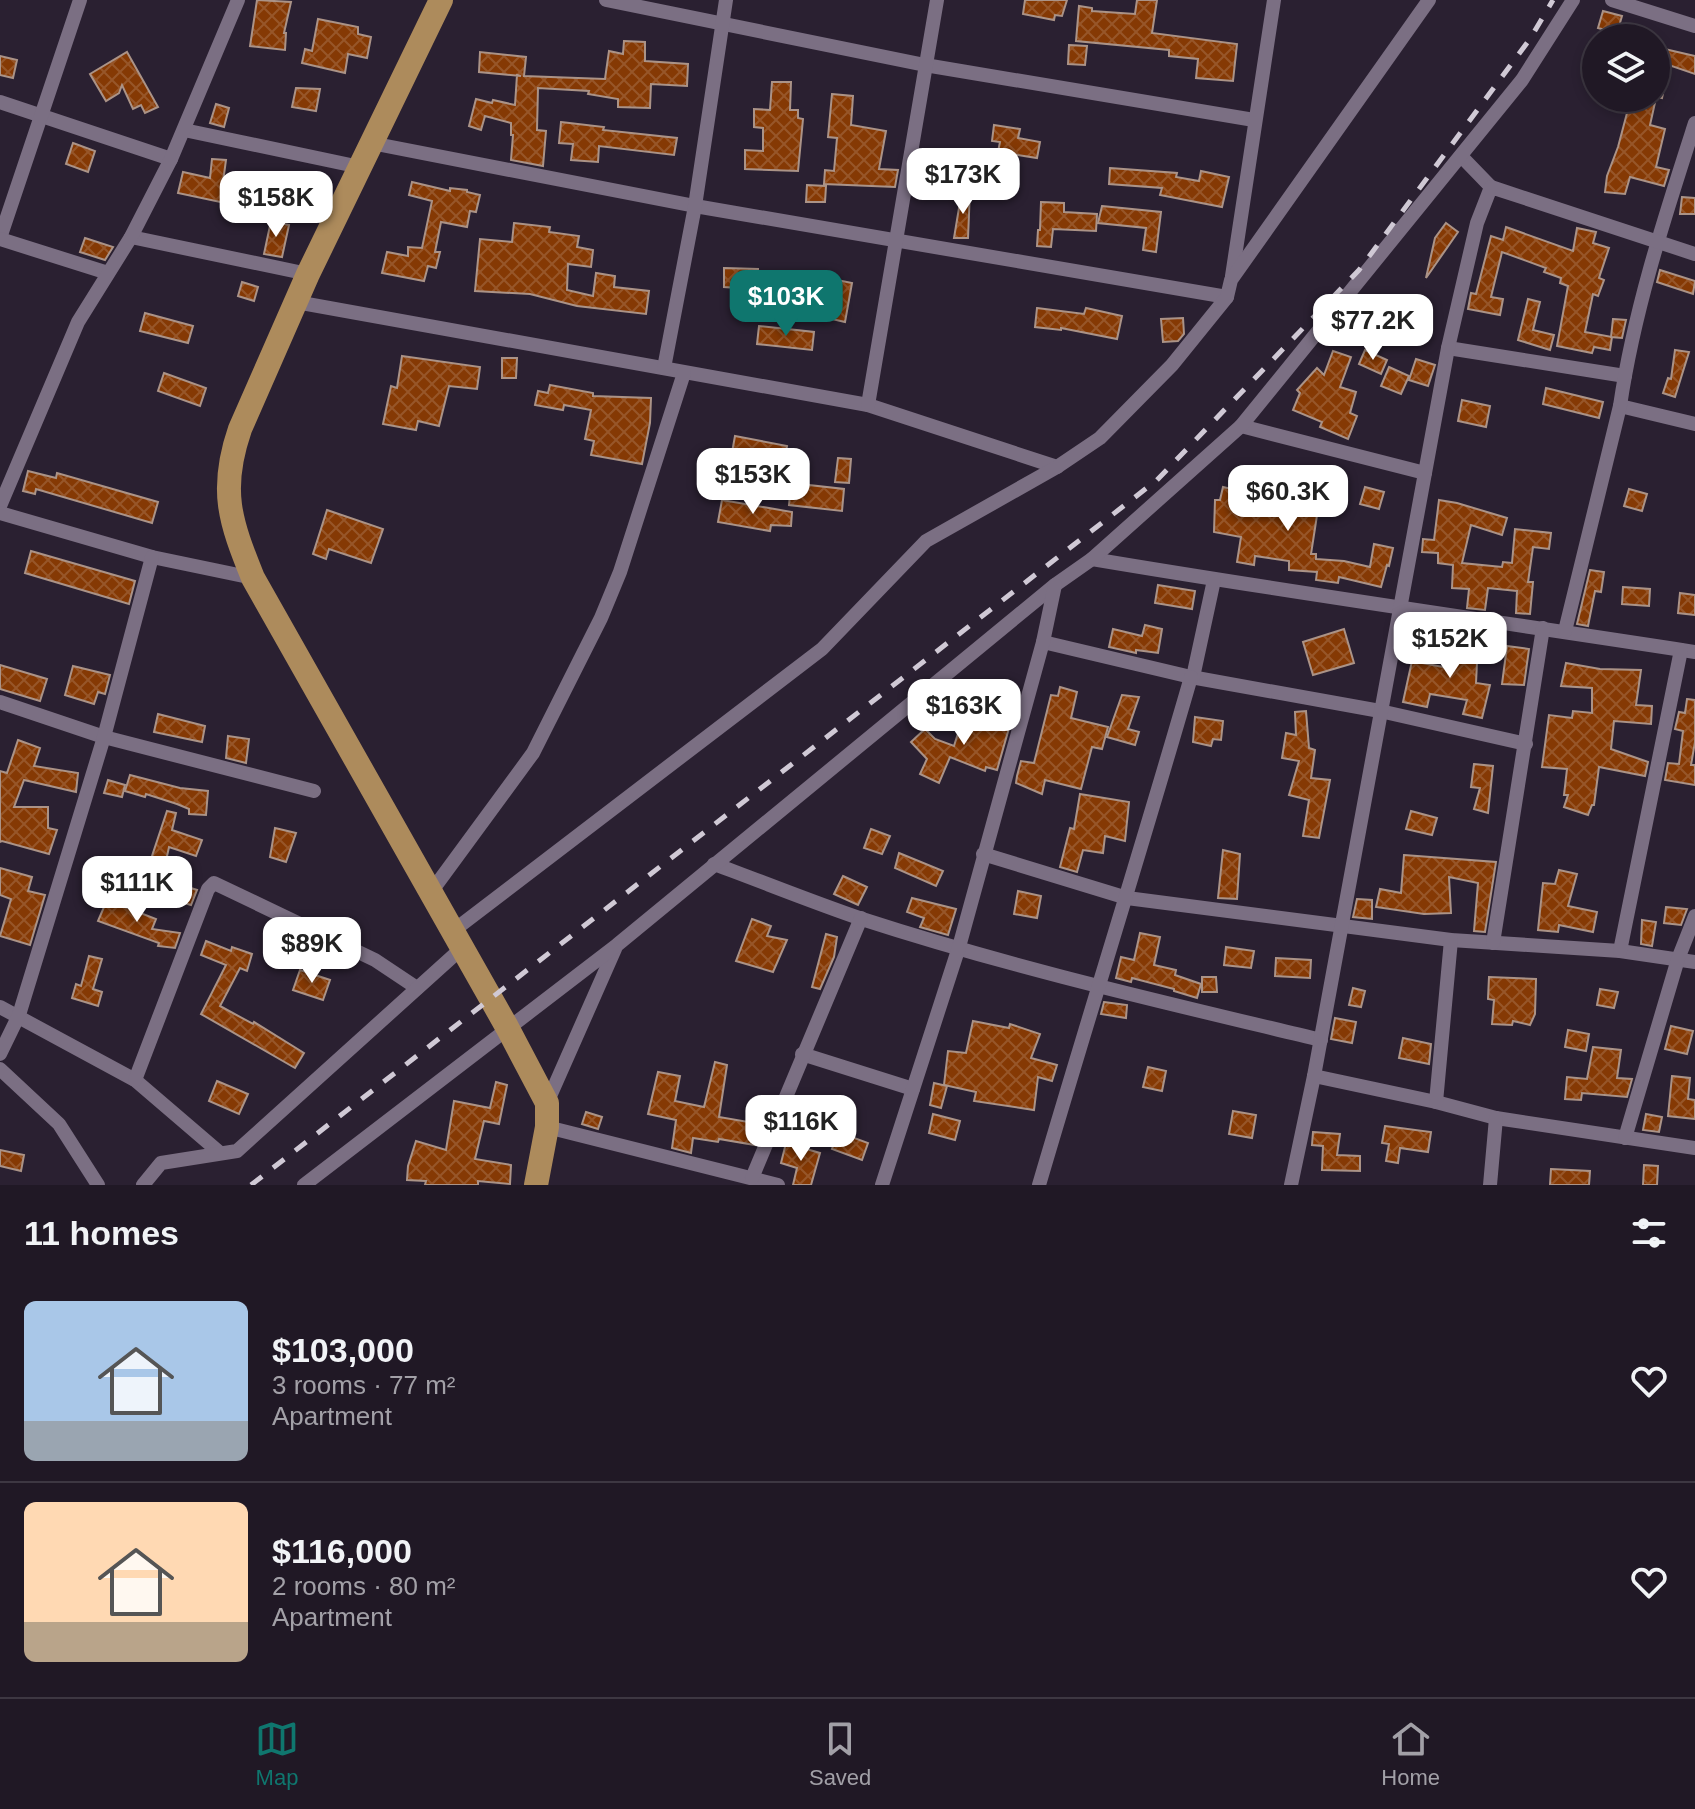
<!DOCTYPE html>
<html lang="en">
<head>
<meta charset="utf-8">
<style>
  :root { --surface:#201825; --page:#2d2532; --text:#f1f3f6; --muted:#a2a0a7; --line:#3d3742; --accent:#0f766e }
  body { margin:0; font-family:Helvetica,sans-serif; background:var(--page); color:var(--text); height:100vh; display:flex; flex-direction:column; font-size:30px; white-space:nowrap }
  * { box-sizing:border-box; margin:0 }
  p { font-size:26px; color:var(--muted) }
  .icon { flex:none; width:44px; height:44px; fill:none; stroke:currentColor; stroke-width:2; stroke-linecap:round; stroke-linejoin:round }
  .map { position:relative; height:1185px; overflow:hidden }
  .details { display:flex; flex-direction:column; background:var(--surface); flex:1 }
  .details>* { flex:none }
  .controls { position:absolute; left:1582px; top:24px; display:grid; gap:16px }
  .controls a { display:grid; place-items:center; width:88px; height:88px; border-radius:50%; background:var(--surface); box-shadow:0 4px 12px #0003,0 0 0 2px var(--line); font-size:40px }
  .price { position:absolute; translate:-50% -68px; padding:0 18px; border-radius:16px; background:#fff; color:#222; font-size:26px; line-height:52px; filter:drop-shadow(0 2px 4px #0008) }
  .price::after { content:''; position:absolute; left:50%; top:48px; width:24px; height:18px; margin-left:-12px; background:inherit; clip-path:polygon(0 0,100% 0,50% 100%) }
  .price.active { background:var(--accent); color:#fff }
  ul { padding:0; list-style:none }
  li { display:flex; align-items:center; gap:24px; height:200px; padding:0 24px }
  li+li { border-top:2px solid var(--line) }
  li span { display:grid; place-items:center; flex:none; width:224px; height:160px; border-radius:12px; color:#555 }
  li>.icon { margin-inline-start:auto }
  span .icon { width:96px; height:96px; fill:#fffc; stroke-width:1 }
  li b { font-size:34px }
  h2 { display:flex; justify-content:space-between; align-items:center; height:96px; padding:0 24px; font-size:34px }
  .dock { display:flex; justify-content:space-around; align-items:center; height:112px; border-top:2px solid var(--line); background:var(--surface); font-size:22px; color:var(--muted) }
  .dock a { display:grid; justify-items:center; gap:4px }
  .dock .active { color:var(--accent) }
  .map>svg:first-child { display:block }
  .building { fill:url(#building-cross-hatch); stroke:#ab9387; stroke-width:2 }
  .lines { fill:none; stroke-linecap:round; stroke-linejoin:round }
  .street { stroke:#7b6f83; stroke-width:14 }
  .primary { stroke:#ad8b5c; stroke-width:24 }
  .rail { stroke:#d0c9d5; stroke-width:5; stroke-dasharray:14 14; stroke-linecap:butt }
</style>
</head>
<body>
<div class="map">
<svg width="1695" height="1185" viewBox="0 0 1695 1185">
  <defs>
    <pattern id="building-cross-hatch" width="8" height="8" patternUnits="userSpaceOnUse" patternTransform="scale(2)"><rect width="8" height="8" fill="#853904"/><path d="M0 0l8 8M0 8l8-8" fill="none" stroke="#975629"/></pattern>
  </defs>
  <rect width="100%" height="100%" fill="#2a2031"/>
  <g class="building">
    <path d="M257,0l34,2 -7,31h2l-1,17 -35,-4z"/>
    <path d="M1025,0h42l-5,16 -7,-1 -1,5 -31,-6z"/>
    <path d="M1137,0h20l-5,33 85,11 -4,37 -37,-3 2,-19 -29,-3v-6l-93,-9 3,-35 13,2v3l43,3z"/>
    <path d="M1603,11l19,5 -5,17 -19,-5z"/>
    <path d="M318,19l40,8v7l13,3 -4,21 -19,-4 -3,19 -43,-10 3,-14 7,2z"/>
    <path d="M624,41l21,1v19l43,3 -1,22 -36,-2 -1,24 -32,-1v-8l-30,-5 1,-3 -51,-3 -1,42 9,1 -3,35 -32,-6 2,-25h-2v-12l-26,-7 -4,14 -12,-4 7,-27 16,4 1,-3 22,5 2,-30 4,1 -42,-4 1,-20 46,5 -2,19 81,3 4,-28 14,3z"/>
    <path d="M1069,45l18,1 -2,19 -17,-1z"/>
    <path d="M1656,47l39,9v18l-26,-9 -7,33 -6,-1z"/>
    <path d="M127,52l31,55 -13,6 -4,-8 -8,4 -11,-24 -3,8 -13,8 -16,-27z"/>
    <path d="M0,56l17,4 -4,18 -13,-3z"/>
    <path d="M772,82h19l-1,28h8v8l5,1 -5,52 -53,-2v-19l18,1v-23l-9,-1v-18l16,1z"/>
    <path d="M296,88l24,1 -4,22 -24,-4z"/>
    <path d="M832,94l21,2 -2,29 35,6 -7,38 19,1 -3,17 -71,-3 1,-14 9,1 3,-33 -9,-1z"/>
    <path d="M1631,98h25l-6,27 15,4 -9,38 13,3 -5,16 -34,-9 -5,17 -20,-2 2,-16 11,-29z"/>
    <path d="M216,104l13,4 -5,19 -14,-4z"/>
    <path d="M561,122l43,5 -1,3 74,8 -3,17 -75,-9 -1,16 -27,-2 2,-16 -14,-1z"/>
    <path d="M994,125l26,4 -2,9 22,4 -3,16 -39,-6 2,-10 -8,-1z"/>
    <path d="M73,143l22,8 -7,21 -22,-8z"/>
    <path d="M212,159l14,1 -3,22 32,4 -2,14 -9,-1 -2,13 -13,-1 1,-7 -52,-11 5,-21 27,6z"/>
    <path d="M1110,168l67,5 -1,4 23,4 2,-10 28,6 -7,30 -62,-12 2,-7 -53,-4z"/>
    <path d="M412,182l38,9v-3l17,2v2l13,3 -4,17 -6,-1 -3,16 -26,-5 -6,30h5l-4,16 -8,-2 -4,15 -42,-8 5,-21 21,4v-9l14,1 10,-47 -23,-6z"/>
    <path d="M807,185l19,1 -1,16h-19z"/>
    <path d="M962,190h8l-2,48h-14z"/>
    <path d="M1682,197l13,1v16h-15z"/>
    <path d="M1041,202l23,1v9l33,2 -1,17 -43,-2 -2,18 -14,-1 1,-16h2z"/>
    <path d="M1102,206l59,6 -5,40 -13,-2 3,-22 -48,-5z"/>
    <path d="M271,221l18,4 -7,32 -18,-3z"/>
    <path d="M514,223l36,4 -1,5 30,4 -2,11 16,3 -2,17 -23,-3 -1,26 26,6 3,-23 19,3 -1,11 35,4 -3,23 -69,-8 -47,-12 -55,-3 5,-52 32,3z"/>
    <path d="M1446,223l12,9 -32,46 9,-40z"/>
    <path d="M1506,227l67,24 4,-23 19,4 -3,11 16,5 -10,30 5,2 -6,16 -5,-2 -8,38 27,5 -2,13 -16,-3 -2,6 -35,-7 11,-60 -8,-3 1,-5 -17,-6 2,-4 -44,-16 -11,45 12,2 -3,16 -32,-6 3,-16 5,1 15,-58 12,4z"/>
    <path d="M85,238l28,9 -8,13 -25,-8z"/>
    <path d="M724,268l34,1 -1,33h-21l2,-14 -14,-1z"/>
    <path d="M1660,270l35,11 -2,13 -36,-12z"/>
    <path d="M827,278l25,5 -7,39 -26,-6z"/>
    <path d="M242,282l16,5 -4,14 -16,-5z"/>
    <path d="M1528,299l12,3 -7,28 21,5 -4,15 -32,-10z"/>
    <path d="M1037,308l47,6 2,-6 36,8 -5,23 -56,-11v2l-26,-3z"/>
    <path d="M145,313l48,13 -5,17 -48,-12z"/>
    <path d="M1183,318l1,16 -6,7 -15,1 -2,-23z"/>
    <path d="M1613,319l13,1 -4,18 -11,-1z"/>
    <path d="M759,326l55,6 -2,18 -55,-6z"/>
    <path d="M1365,350l22,10 -6,14 -22,-10z"/>
    <path d="M1675,350l14,2 -14,45 -12,-4 5,-15 3,1z"/>
    <path d="M1333,351l18,6 -11,30 16,5 -6,21 7,3 -9,23 -28,-12 2,-5 -29,-12 7,-17 -3,-3 20,-22 7,7z"/>
    <path d="M402,356l78,11 -3,22 -28,-3 -10,40 -21,-5 -2,9 -33,-6 8,-38 6,2z"/>
    <path d="M502,358h15l-1,20h-14z"/>
    <path d="M1416,359l19,6 -7,21 -19,-6z"/>
    <path d="M1389,367l20,9 -8,18 -20,-8z"/>
    <path d="M164,373l42,15 -6,18 -42,-15z"/>
    <path d="M550,385l43,8v3l58,2 -1,25 -8,41 -51,-9 3,-14 -9,-2 6,-29 -27,-5 -1,5 -28,-5 3,-14 10,2z"/>
    <path d="M1546,388l57,14 -4,16 -56,-14z"/>
    <path d="M1462,400l28,6 -4,21 -28,-6z"/>
    <path d="M735,436l52,10 -4,22 -52,-10z"/>
    <path d="M838,458l13,1 -2,24 -14,-1z"/>
    <path d="M28,471l28,7 1,-5 101,29 -6,21 -116,-34 -1,5 -12,-3z"/>
    <path d="M1257,481l63,15 -9,58h5v5l28,2 26,6 4,-23 19,4 -4,18 -2,-1 -6,22 -42,-10 -1,6 -22,-3 1,-8 -28,-2v-9l-34,-5 -1,9 -17,-3 4,-25 -27,-5 1,-32h5l3,-13 30,7z"/>
    <path d="M791,483l53,6 -2,22 -53,-6z"/>
    <path d="M1365,487l19,5 -5,17 -19,-5z"/>
    <path d="M1629,489l18,5 -5,17 -18,-5z"/>
    <path d="M722,500l70,12 -1,14 -20,-1 -1,6 -52,-9z"/>
    <path d="M1439,500l18,3 50,15 -5,17 -31,-10 -9,38 40,4 1,-5 9,1 3,-34 36,4 -2,16 -16,-2 -5,35h5l-3,32 -14,-1 1,-22 -29,-3 -3,22 -18,-2 2,-19 -17,-1 1,-23 -15,-2v-10l-16,-1 1,-13 11,1z"/>
    <path d="M327,510l56,19 -12,34 -42,-14 -3,10 -13,-5z"/>
    <path d="M31,551l104,30 -6,23 -104,-31z"/>
    <path d="M1590,570l14,2 -3,20 -6,-1 -7,35 -11,-2z"/>
    <path d="M1158,585l37,6 -3,18 -37,-6z"/>
    <path d="M1623,587l27,2 -1,17 -27,-2z"/>
    <path d="M1680,593l15,2v20l-17,-2z"/>
    <path d="M1145,625l17,4 -4,24 -22,-3v3l-27,-6 4,-18 29,7z"/>
    <path d="M1344,629l10,34 -41,12 -10,-33z"/>
    <path d="M1449,641l29,2 -2,40 14,2 -8,33 -19,-4 4,-14 -37,-6 -3,13 -24,-5 9,-41 36,7z"/>
    <path d="M1507,646l22,3 -5,36 -22,-1z"/>
    <path d="M1566,663l34,6 41,1 -5,35 16,1 -1,18 -37,-3 -3,28 37,13 -3,14 -46,-9 -5,38h-2l-4,10 -24,-8 4,-12h-4l3,-26 -25,-2 7,-52 23,3 1,-7 19,2v-25l-31,-2z"/>
    <path d="M0,665l47,14 -7,22 -40,-12z"/>
    <path d="M73,666l37,9 -5,19 -7,-2 -4,12 -29,-9z"/>
    <path d="M1060,687l17,5 -6,26 37,9 -6,22 -10,-2 -11,42 -36,-9 -3,14 -26,-11 1,-7 4,-15 13,2 17,-68 7,1z"/>
    <path d="M1122,695l17,2 -11,32 11,3 -4,13 -28,-8z"/>
    <path d="M1687,699l8,1v42l-4,23h4v20l-30,-5 3,-17 11,1 4,-33 -8,-2 4,-17 6,1z"/>
    <path d="M976,711l17,6 -1,4 17,7 -12,42 -11,-3 -1,4 -35,-14 -11,26 -19,-9 7,-15 -16,-17 14,-13 10,10 19,7 6,-19 9,3z"/>
    <path d="M1306,711l3,37 6,2 -4,28 19,2 -11,58 -16,-2 6,-36 -20,-5 10,-34 -17,-3 4,-25 10,2 -1,-23z"/>
    <path d="M158,714l47,12 -3,16 -48,-10z"/>
    <path d="M1195,717l28,4 -2,19 -8,-1 -2,7 -18,-4z"/>
    <path d="M228,736l21,3 -3,24 -20,-5z"/>
    <path d="M18,740l22,8 -6,18 44,7 -2,19 -52,-12 -10,27h34v21l9,2 -8,24 -47,-13 -2,1v-71l7,2z"/>
    <path d="M1474,764l19,2 -5,47 -14,-4 6,-21 -9,-1z"/>
    <path d="M130,775l50,13 28,3 -2,24 -17,-1v-5l-12,-5 -31,-10 -1,3 -20,-6z"/>
    <path d="M108,780l17,5 -3,12 -18,-4z"/>
    <path d="M1080,794l49,8 -4,39 -20,-5 -2,17 -20,-3 -6,22 -17,-5 10,-39 4,1z"/>
    <path d="M167,811l9,2 -4,17 30,10 -6,16 -27,-9 -7,32 35,11 -6,15 -89,-26 4,-14 40,9z"/>
    <path d="M1411,811l26,7 -5,17 -26,-6z"/>
    <path d="M275,828l21,5 -10,29 -16,-5z"/>
    <path d="M871,829l19,7 -8,18 -18,-6z"/>
    <path d="M1223,850l17,4 -3,45 -19,-1z"/>
    <path d="M899,853l44,18 -7,15 -41,-18z"/>
    <path d="M1404,855l92,7 -11,70 -11,-1 4,-48 -29,-6 2,36 -27,1 -48,-7 4,-18 21,4z"/>
    <path d="M0,868l32,9 -4,14 17,4 -15,50 -30,-9 11,-37 -11,-4z"/>
    <path d="M1559,870l18,4 -9,32 29,6 -4,20 -34,-7 -1,7 -20,-2 5,-47 12,1z"/>
    <path d="M843,876l24,11 -9,18 -24,-11z"/>
    <path d="M1018,891l23,5 -4,22 -23,-4z"/>
    <path d="M912,898l44,11 -8,26 -28,-8 4,-9 -17,-6z"/>
    <path d="M1357,899l15,1v19l-19,-2z"/>
    <path d="M107,900l49,19 -4,10 28,4 -5,15 -17,-2 1,-3 -61,-22z"/>
    <path d="M1666,907l21,2 -6,16 -17,-2z"/>
    <path d="M752,919l19,7 -4,10 20,4 -14,32 -37,-11z"/>
    <path d="M1642,920l14,2 -4,24 -11,-2z"/>
    <path d="M1140,933l20,4 -6,28 22,5 -1,5 26,9 -4,14 -23,-7v-2l-42,-11 -1,4 -15,-4 5,-21 13,3z"/>
    <path d="M826,934l11,3 -3,20 -14,32 -8,-2z"/>
    <path d="M206,941l25,10 1,-4 20,7 -5,17 -7,-3 -20,38 33,18 1,-2 50,31 -9,15 -94,-54 25,-49 -25,-10z"/>
    <path d="M1226,947l28,4 -3,17 -27,-3z"/>
    <path d="M89,956l13,3 -9,30 9,3 -4,14 -26,-8 4,-14 5,2z"/>
    <path d="M1276,958l35,2 -1,18 -35,-2z"/>
    <path d="M300,970l30,10 -7,20 -30,-10z"/>
    <path d="M1202,977h14l1,15h-15z"/>
    <path d="M1489,977l47,2 -1,35 -5,11 -17,-4 -1,4 -20,-1 2,-24 -6,-1z"/>
    <path d="M1353,988l12,3 -4,16 -12,-2z"/>
    <path d="M1600,989l18,3 -4,16 -17,-3z"/>
    <path d="M1104,1002l23,3 -1,13 -25,-4z"/>
    <path d="M1335,1018l21,4 -4,21 -21,-4z"/>
    <path d="M973,1021l36,7 1,-4 30,10 -9,24 26,7 -5,16 -14,-4 -4,33 -60,-9 2,-9 -32,-7 4,-34 18,2z"/>
    <path d="M1671,1026l22,5 -6,23 -22,-5z"/>
    <path d="M1568,1030l21,4 -3,17 -21,-4z"/>
    <path d="M1403,1038l28,6 -2,20 -30,-6z"/>
    <path d="M1593,1047l28,3 -4,28 15,1 -5,18 -45,-4 -1,7 -16,-1 2,-22 20,2z"/>
    <path d="M715,1062l12,3 -8,52 41,7 -5,21 -36,-6 -1,3 -25,-4 -2,15 -19,-5 4,-28 -28,-6 10,-42 22,4 -5,25 29,6z"/>
    <path d="M1148,1067l18,4 -4,20 -19,-4z"/>
    <path d="M1672,1076l18,2 -2,21 7,1v19l-27,-3z"/>
    <path d="M217,1081l31,13 -9,20 -30,-13z"/>
    <path d="M496,1082l11,3 -8,39 -15,-3 -9,38 36,6 -1,19 -32,-3v4h-53l1,-4 -19,-1 1,-14 8,-25 30,9 8,-49 36,7z"/>
    <path d="M934,1083l13,3 -6,22 -11,-3z"/>
    <path d="M1233,1111l23,4 -4,23 -23,-4z"/>
    <path d="M586,1112l16,5 -4,12 -16,-5z"/>
    <path d="M933,1114l27,7 -5,19 -26,-7z"/>
    <path d="M1646,1114l16,3 -3,15 -16,-2z"/>
    <path d="M1385,1126l46,6 -3,20 -28,-4 -2,15 -12,-2 3,-17 -7,-1z"/>
    <path d="M838,1132l30,11 -6,17 -30,-11z"/>
    <path d="M1313,1132l27,2 -3,21 23,1v15l-38,-1 1,-24 -11,-1z"/>
    <path d="M786,1143l34,10 -9,32h-18l4,-17 -16,-5z"/>
    <path d="M0,1150l24,5 -3,16 -21,-5z"/>
    <path d="M1644,1165l14,1 -1,19h-14z"/>
    <path d="M1551,1169l39,2 -1,14h-39z"/>
  </g>
  <g class="lines">
    <g class="street">
      <path d="M606,0l319,65 329,55"/>
      <path d="M1612,0l83,26"/>
      <path d="M0,102l171,57"/>
      <path d="M184,130l176,37"/>
      <path d="M371,143l324,63 532,91"/>
      <path d="M1461,156l30,31"/>
      <path d="M131,237l177,37"/>
      <path d="M0,238l80,-238"/>
      <path d="M0,239l108,34"/>
      <path d="M1232,276l42,-276"/>
      <path d="M296,302l572,103 189,62"/>
      <path d="M1448,348l177,28"/>
      <path d="M664,368l31,-162 31,-206"/>
      <path d="M868,405l69,-405"/>
      <path d="M1620,406l75,18"/>
      <path d="M1241,426l184,47"/>
      <path d="M0,506l78,-184 53,-85 40,-78 67,-159"/>
      <path d="M0,513l152,44 101,21"/>
      <path d="M1092,559c201,34 402,62 603,93"/>
      <path d="M1565,631l55,-225c14,-96 45,-190 75,-283"/>
      <path d="M1043,642l148,35 189,34 146,33"/>
      <path d="M1193,677l21,-97"/>
      <path d="M0,702l104,35 210,54"/>
      <path d="M983,854l144,44 324,42 169,11 75,11"/>
      <path d="M714,864c49,18 98,38 148,55 151,49 305,84 459,121"/>
      <path d="M431,892l102,-139 68,-135 19,-46 64,-199"/>
      <path d="M453,931l369,-282 104,-108 131,-74 43,-29 72,-73 55,-68 4,-17 198,-280"/>
      <path d="M1493,943l50,-315"/>
      <path d="M1620,951l61,-301"/>
      <path d="M0,1007l135,73 84,72"/>
      <path d="M0,1054l19,-39 85,-278 48,-180"/>
      <path d="M802,1054l111,35"/>
      <path d="M0,1069l59,55 39,61"/>
      <path d="M1314,1076l122,26 60,16 199,30"/>
      <path d="M135,1080l73,-191 6,-6 161,77 42,28"/>
      <path d="M1436,1102l15,-162"/>
      <path d="M547,1103l68,-154"/>
      <path d="M547,1127l231,58"/>
      <path d="M1625,1138l53,-179 17,-43"/>
      <path d="M752,1178l109,-260"/>
      <path d="M143,1185l18,-22 76,-12 225,-203"/>
      <path d="M304,1185l313,-240 438,-360 37,-26 149,-133 281,-346 51,-80"/>
      <path d="M882,1185l77,-238 84,-305 12,-57"/>
      <path d="M1039,1185c50,-170 103,-338 152,-508"/>
      <path d="M1291,1185l23,-109 134,-728 29,-125 14,-36 204,67"/>
      <path d="M1490,1185l6,-67"/>
    </g>
    <path class="primary" d="M441,0l-133,274 -68,155c-21,61 -10,92 13,149l254,449 40,76v24l-11,58"/>
    <path class="rail" d="M251,1185l906,-705 202,-210 171,-231 23,-39"/>
  </g>
</svg>
<div class="controls">
<a><svg class="icon" aria-label="layers" viewBox="0 0 24 24"><path d="M12 4l9 5-9 5-9-5zM3 14l9 5 9-5"/></svg></a>
</div>
<b class="price" style="left:963px;top:216px">$173K</b>
<b class="price" style="left:276px;top:239px">$158K</b>
<b class="price active" style="left:786px;top:338px">$103K</b>
<b class="price" style="left:1373px;top:362px">$77.2K</b>
<b class="price" style="left:753px;top:516px">$153K</b>
<b class="price" style="left:1288px;top:533px">$60.3K</b>
<b class="price" style="left:1450px;top:680px">$152K</b>
<b class="price" style="left:964px;top:747px">$163K</b>
<b class="price" style="left:137px;top:924px">$111K</b>
<b class="price" style="left:312px;top:985px">$89K</b>
<b class="price" style="left:801px;top:1163px">$116K</b>
</div>
<section class="details">
<h2>11 homes<svg class="icon" aria-label="filters" viewBox="0 0 24 24"><path d="M4 7h16M4 17h16"/><circle cx="9" cy="7" r="2"/><circle cx="15" cy="17" r="2"/></svg></h2>
<ul>
<li><span style="background:linear-gradient(#a9c7e8 75%,#9aa5b1 0)"><svg class="icon" aria-label="home" viewBox="0 0 24 24"><path d="M3 11l9-7 9 7M6 9v11h12V9"/></svg></span><div><b>$103,000</b><p>3 rooms · 77 m²</p><p>Apartment</p></div><svg class="icon" aria-label="heart" viewBox="0 0 24 24"><path d="M12 20l-8-8c-3-5 5-10 8-4 3-6 11-1 8 4z"/></svg></li>
<li><span style="background:linear-gradient(#ffd9b3 75%,#b9a48a 0)"><svg class="icon" aria-label="home" viewBox="0 0 24 24"><path d="M3 11l9-7 9 7M6 9v11h12V9"/></svg></span><div><b>$116,000</b><p>2 rooms · 80 m²</p><p>Apartment</p></div><svg class="icon" aria-label="heart" viewBox="0 0 24 24"><path d="M12 20l-8-8c-3-5 5-10 8-4 3-6 11-1 8 4z"/></svg></li>
</ul>
</section>
<nav class="dock">
<a class="active"><svg class="icon" aria-label="map" viewBox="0 0 24 24"><path d="M3 6l6-2 6 2 6-2v14l-6 2-6-2-6 2zM9 4v14M15 6v14"/></svg>Map</a>
<a><svg class="icon" aria-label="saved" viewBox="0 0 24 24"><path d="M7 4h10v16l-5-4-5 4z"/></svg>Saved</a>
<a><svg class="icon" aria-label="home" viewBox="0 0 24 24"><path d="M3 11l9-7 9 7M6 9v11h12V9"/></svg>Home</a>
</nav>
</body>
</html>
